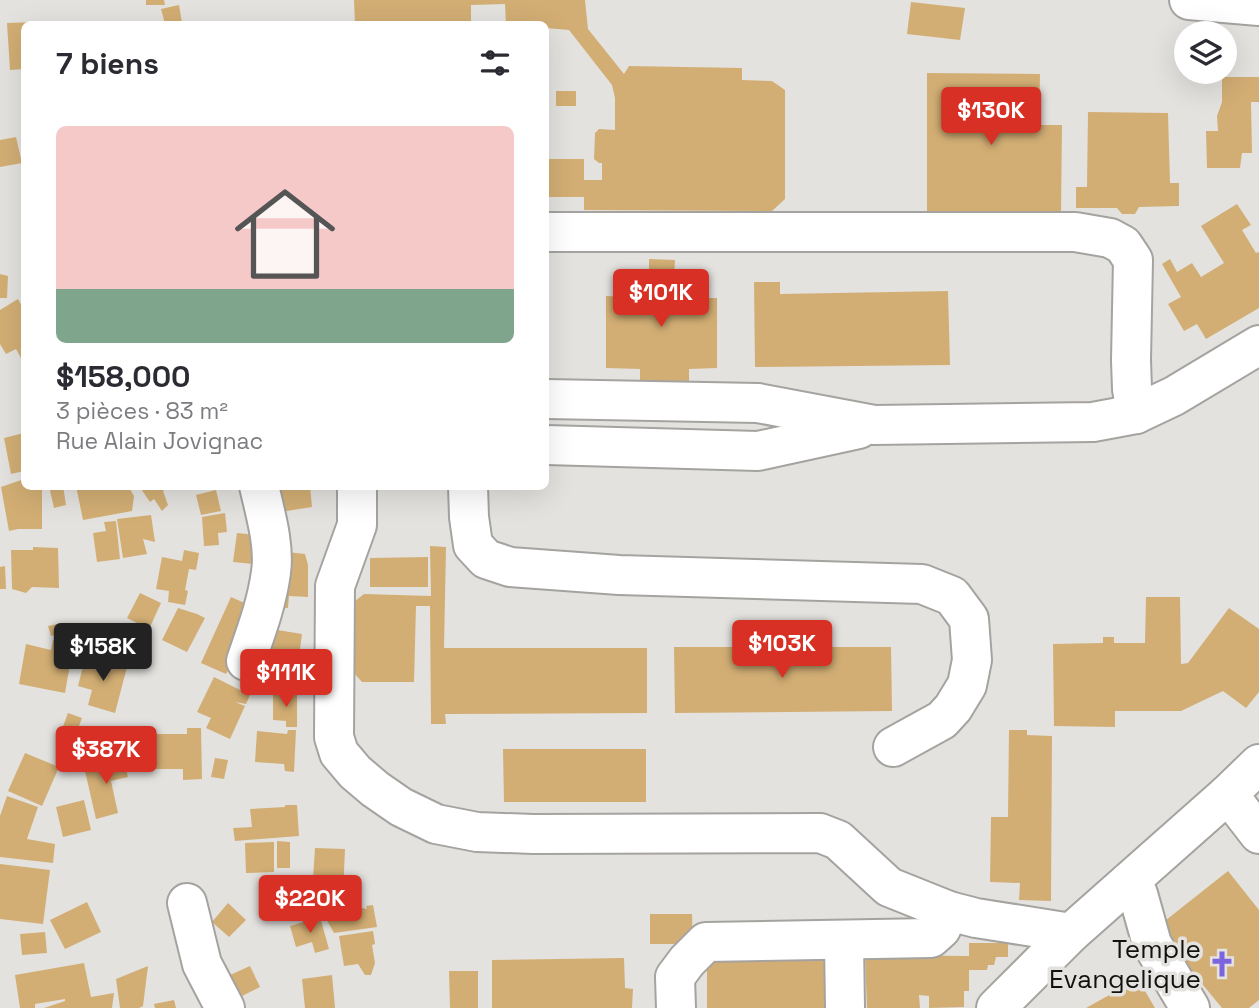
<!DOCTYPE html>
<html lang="fr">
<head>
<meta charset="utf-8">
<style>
  :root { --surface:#fff; --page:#f2f2f3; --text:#2b2b33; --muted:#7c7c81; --line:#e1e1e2; --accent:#d93025 }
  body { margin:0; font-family:"Space Grotesk",sans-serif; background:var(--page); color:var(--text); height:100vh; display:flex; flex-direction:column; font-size:26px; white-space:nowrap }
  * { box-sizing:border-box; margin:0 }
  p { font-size:23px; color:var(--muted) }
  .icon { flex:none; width:38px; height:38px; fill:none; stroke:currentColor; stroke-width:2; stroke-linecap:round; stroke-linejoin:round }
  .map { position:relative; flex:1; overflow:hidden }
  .sheet { position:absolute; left:21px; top:21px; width:528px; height:469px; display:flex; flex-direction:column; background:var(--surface); border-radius:10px; box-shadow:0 7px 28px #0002 }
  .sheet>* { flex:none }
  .buttons { position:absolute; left:1174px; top:21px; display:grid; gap:14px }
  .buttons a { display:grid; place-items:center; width:63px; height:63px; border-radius:50%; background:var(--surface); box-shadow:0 7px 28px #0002; font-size:35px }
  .price { position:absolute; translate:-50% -60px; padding:0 16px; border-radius:7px; background:var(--accent); color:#fff; font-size:23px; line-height:46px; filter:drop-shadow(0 2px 4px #0008) }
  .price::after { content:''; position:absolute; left:50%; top:42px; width:21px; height:16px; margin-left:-10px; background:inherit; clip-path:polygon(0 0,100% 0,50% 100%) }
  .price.active { background:#222; color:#fff }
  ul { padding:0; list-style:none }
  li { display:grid; align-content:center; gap:14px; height:371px; padding:0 35px }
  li+li { border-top:2px solid var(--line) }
  li span { display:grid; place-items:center; height:217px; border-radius:10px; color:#555 }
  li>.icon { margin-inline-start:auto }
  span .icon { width:126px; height:126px; fill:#fffc; stroke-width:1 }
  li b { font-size:30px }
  h2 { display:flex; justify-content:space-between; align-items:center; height:84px; padding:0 35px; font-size:30px }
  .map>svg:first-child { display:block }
  .building { fill:#d2ae74 }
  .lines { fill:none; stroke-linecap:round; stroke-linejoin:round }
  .minor-casing { stroke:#a5a3a0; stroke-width:42 }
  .minor { stroke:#fff; stroke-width:38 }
  .labels { text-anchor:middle; stroke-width:7; stroke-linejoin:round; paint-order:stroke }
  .poi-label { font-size:26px; fill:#111110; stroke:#e4e2df; text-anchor:end }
</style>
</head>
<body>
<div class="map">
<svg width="1259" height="1008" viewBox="0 0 1259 1008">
  <rect width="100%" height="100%" fill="#e4e2df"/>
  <g class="building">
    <path d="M146,0h18l1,5h-19z"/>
    <path d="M354,0h231l3,29 36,45 5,-8 113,2v12l30,1 13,9v109l-13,12 -188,-1v-13h-38v-38h38v21h18v-17h-3l-5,-4 1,-26 4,-4 16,1v-32l-3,-13 -43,-55 -23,-2v-4h-40l-1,-20 -34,1v19h-116z"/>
    <path d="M911,2l54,6 -5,32 -53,-6z"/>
    <path d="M179,5l3,18 9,-1v2h-26l-4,-15z"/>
    <path d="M37,22v2h-13v45l-14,1 -3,-47z"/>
    <path d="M927,73l113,1 -1,51h23l-1,89h-134z"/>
    <path d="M1222,77h37v25h-8l1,51h-10l-2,15h-33l-1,-37h12l-1,-15 5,-14z"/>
    <rect x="556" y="91" width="20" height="15"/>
    <path d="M1088,112l80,1 2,70h9v23l-40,1 -4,7h-13l-5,-6h-41v-21h11z"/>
    <path d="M16,137l6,26 -22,4v-27z"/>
    <path d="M1237,204l14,21 -9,5 14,23 3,-1v56l-53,31 -9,-15 -13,7 -16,-27 13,-7 -19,-33 8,-5 7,13 15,-9 9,14 23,-14 -23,-37z"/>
    <path d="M649,259l26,1 -1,15 7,15 13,8h23v70l-28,1v12l-49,1v-13l-34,-1v-72l22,1 7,-7h6l8,-15z"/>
    <path d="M0,274l8,2 -1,22h-7z"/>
    <path d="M754,282h26v12l168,-3 2,74 -195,2z"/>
    <path d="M18,299l6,11v48l-2,2 -6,-11 -10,5 -6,-10v-34z"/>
    <path d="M24,433v38l-13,3 -7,-36z"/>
    <path d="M24,479v7h18v43h-24l-9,2 -8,-44z"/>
    <path d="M49,486h14l3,19 -12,3z"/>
    <path d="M76,486h52l6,10 -2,15 -49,9z"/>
    <path d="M139,486h31l-7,5 5,14 -6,6 -8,-12 -4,3z"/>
    <path d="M271,486h39l2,21 -38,6z"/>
    <path d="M216,490l5,21 -20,4 -5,-20z"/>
    <path d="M225,513l2,19 -9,1 1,12 -15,1 -2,-29z"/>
    <path d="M151,515l4,27 -12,-3 4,15 -24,4 -6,-39z"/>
    <path d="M116,521l4,38 -23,3 -4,-29 13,-2 -2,-9z"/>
    <path d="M237,533l29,3 -3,29 -30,-3z"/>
    <path d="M430,546l16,1 -2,101h203v65l-202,1 1,10h-15l-1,-118h-14l-2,76h-52l-9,-10 2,-71 9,-7 67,2z"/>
    <path d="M33,547l25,1 1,40 -27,-1 -6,6 -14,-4 -1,-39h22z"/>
    <path d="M184,550l15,3 -3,17 -7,-1 -4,21 3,1 -3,14 -17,-3 1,-11 -13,-2 6,-32 20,4z"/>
    <path d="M287,552l18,2 3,11v32l-19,-1 -1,12 -16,-1z"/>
    <path d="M428,557v30h-58v-29z"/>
    <path d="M5,566l1,23h-6v-22z"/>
    <path d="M140,593l21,10 -12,26 -22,-11z"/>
    <path d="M231,597l25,11 -16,42 -14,24 -25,-11z"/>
    <path d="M1146,597h34l1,67 7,-1 41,-55 30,21v63l-13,16 -23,-17 -42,20h-66v16l-61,-1 -1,-82 50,-1v-6h11v6h31z"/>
    <path d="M178,608l19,6 8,4 -18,34 -25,-12z"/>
    <path d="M62,623l1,10 -12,3 -3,-10z"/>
    <path d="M259,627l43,7 -4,30 -10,-1 -2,12 -26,-4z"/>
    <path d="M53,640l9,2 -1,10 11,1 -7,40 -46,-9 7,-40 25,6z"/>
    <path d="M674,647h217l1,64 -217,2z"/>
    <path d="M86,655l41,12 -12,46 -27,-8 4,-15 -14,-4z"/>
    <path d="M214,677l36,18 -4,9 -11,-2 10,4 -15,33 -24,-11 5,-10 -14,-6z"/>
    <path d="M273,694l24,1v32h-11v-6l-13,-1z"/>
    <path d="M68,713l14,5 -9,24 -14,-5z"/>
    <path d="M187,728h14l1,51 -19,1v-11h-33l-1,-35h38z"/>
    <path d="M288,730h8l-2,42 -9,-1 -1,-7 -29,-2 2,-31 30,3z"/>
    <path d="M1009,730h18v5l25,1 -1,165 -32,-1 1,-17 -30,-1 1,-65h17z"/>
    <path d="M503,749h143v53h-142z"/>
    <path d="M25,753l34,14 -17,39 -34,-15z"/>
    <path d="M123,756l5,21 -17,4 7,32 -22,6 -11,-48 20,-4 -2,-7z"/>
    <path d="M215,758l13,2 -4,19 -13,-2z"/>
    <path d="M7,796l31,11 -11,32 28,5 -2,19 -53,-6v-41z"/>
    <path d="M84,800l7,30 -28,7 -7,-30z"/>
    <path d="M285,805h12l2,31 -64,5 -2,-13 19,-1 -2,-18 35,-2z"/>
    <path d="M277,841l13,1v26h-13z"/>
    <path d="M274,842v30l-28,1 -1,-30z"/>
    <path d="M315,848l30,1 -2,46 -31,-1z"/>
    <path d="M0,864l50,6 -7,54 -43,-5z"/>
    <path d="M1228,871l31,39v90l-10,8h-27l-66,-80z"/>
    <path d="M325,901l42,8 -1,-3 7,-1 4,22 -43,6 -10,-18z"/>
    <path d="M87,902l14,30 -36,17 -15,-29z"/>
    <path d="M228,903l18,17 -17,17 -17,-15z"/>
    <path d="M650,914h42l1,30h-43z"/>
    <path d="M320,917l9,32 -14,4 -3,-11 -16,5 -6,-21z"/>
    <path d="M373,931l2,13 -3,1 3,18 -4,12h-6l-7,-11 -14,2 -5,-30z"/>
    <path d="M45,932l2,21 -25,2 -2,-21z"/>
    <path d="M969,943h39v14h-12l-2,8h-6l-1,5h-18v21h-5v16l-35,1v-12l-10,-1 1,13h-53l-2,-53 104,1z"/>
    <path d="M830,956l2,52h-125v-50z"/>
    <path d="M624,958l1,30 8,1 -1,19h-140v-48z"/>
    <path d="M84,963l7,34 23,-4 -2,15h-68l21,-7v-2l-30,5v4h-15l-5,-33z"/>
    <path d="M148,966l-5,40 -4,2h-19l-4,-29z"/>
    <path d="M250,966l10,21 -20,10 -10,-22z"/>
    <path d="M449,971h29v37h-28z"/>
    <path d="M332,975l3,33h-30l-3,-29z"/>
    <path d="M1138,979l17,29h-69z"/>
    <path d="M174,1000l2,8h-21l-1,-4z"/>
  </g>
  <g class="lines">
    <g class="minor-casing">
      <g id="minor">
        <path d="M1189,0l70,6"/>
        <path d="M546,232h529l35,6 13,7 10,15 -2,100 1,29 4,25"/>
        <path d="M546,399l212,4 116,22 219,-3 43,-8 38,-18 85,-51"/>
        <path d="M546,445l212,6 101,-22"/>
        <path d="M357,486v39l-22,61 -1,151 5,16 16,19 20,17 26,18 35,17 41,8 56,2 287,-1 18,7 51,47 60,24 27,7 95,15"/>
        <path d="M468,486l1,31 4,28 13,14 24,8 109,8 303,9 30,12 17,23 3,41 -5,25 -14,23 -11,12 -49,27"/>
        <path d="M246,661c10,-29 21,-58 25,-89 4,-26 -6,-60 -12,-86"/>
        <path d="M1228,794l31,40"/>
        <path d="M1129,882l9,12 14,50 38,64"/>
        <path d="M187,903l15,61 23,44"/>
        <path d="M844,941l1,67"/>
        <path d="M676,1008l-1,-31 12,-16 19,-19 225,-4 10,-9 8,-18"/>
        <path d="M996,1008l75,-75 157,-139 31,-30"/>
      </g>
    </g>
    <use href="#minor" class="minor"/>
  </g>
  <defs>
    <g id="church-bare" transform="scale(2.1)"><path d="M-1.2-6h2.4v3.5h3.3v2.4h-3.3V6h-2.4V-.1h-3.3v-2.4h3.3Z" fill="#7d64df" stroke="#e4e2df" stroke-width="2.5" paint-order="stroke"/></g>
  </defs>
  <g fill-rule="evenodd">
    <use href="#church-bare" x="1222" y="964"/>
  </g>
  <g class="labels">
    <g class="poi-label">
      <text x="1201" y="958">Temple<tspan x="1201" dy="30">Evangelique</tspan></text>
    </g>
  </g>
</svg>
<div class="buttons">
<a><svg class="icon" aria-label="layers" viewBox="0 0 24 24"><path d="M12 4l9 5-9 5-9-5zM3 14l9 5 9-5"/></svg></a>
</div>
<b class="price" style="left:991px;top:147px">$130K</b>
<b class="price" style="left:661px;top:329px">$101K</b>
<b class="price" style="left:782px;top:680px">$103K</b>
<b class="price active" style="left:103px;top:683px">$158K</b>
<b class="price" style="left:286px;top:709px">$111K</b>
<b class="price" style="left:106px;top:786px">$387K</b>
<b class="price" style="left:310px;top:935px">$220K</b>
<section class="sheet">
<h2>7 biens<svg class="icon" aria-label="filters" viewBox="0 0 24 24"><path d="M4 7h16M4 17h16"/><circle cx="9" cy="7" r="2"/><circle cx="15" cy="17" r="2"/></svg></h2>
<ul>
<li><span style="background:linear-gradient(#f6c9c9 75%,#7fa58c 0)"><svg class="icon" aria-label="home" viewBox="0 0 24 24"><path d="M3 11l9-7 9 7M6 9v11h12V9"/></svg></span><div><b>$158,000</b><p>3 pièces · 83 m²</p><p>Rue Alain Jovignac</p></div></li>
</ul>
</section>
</div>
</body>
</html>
